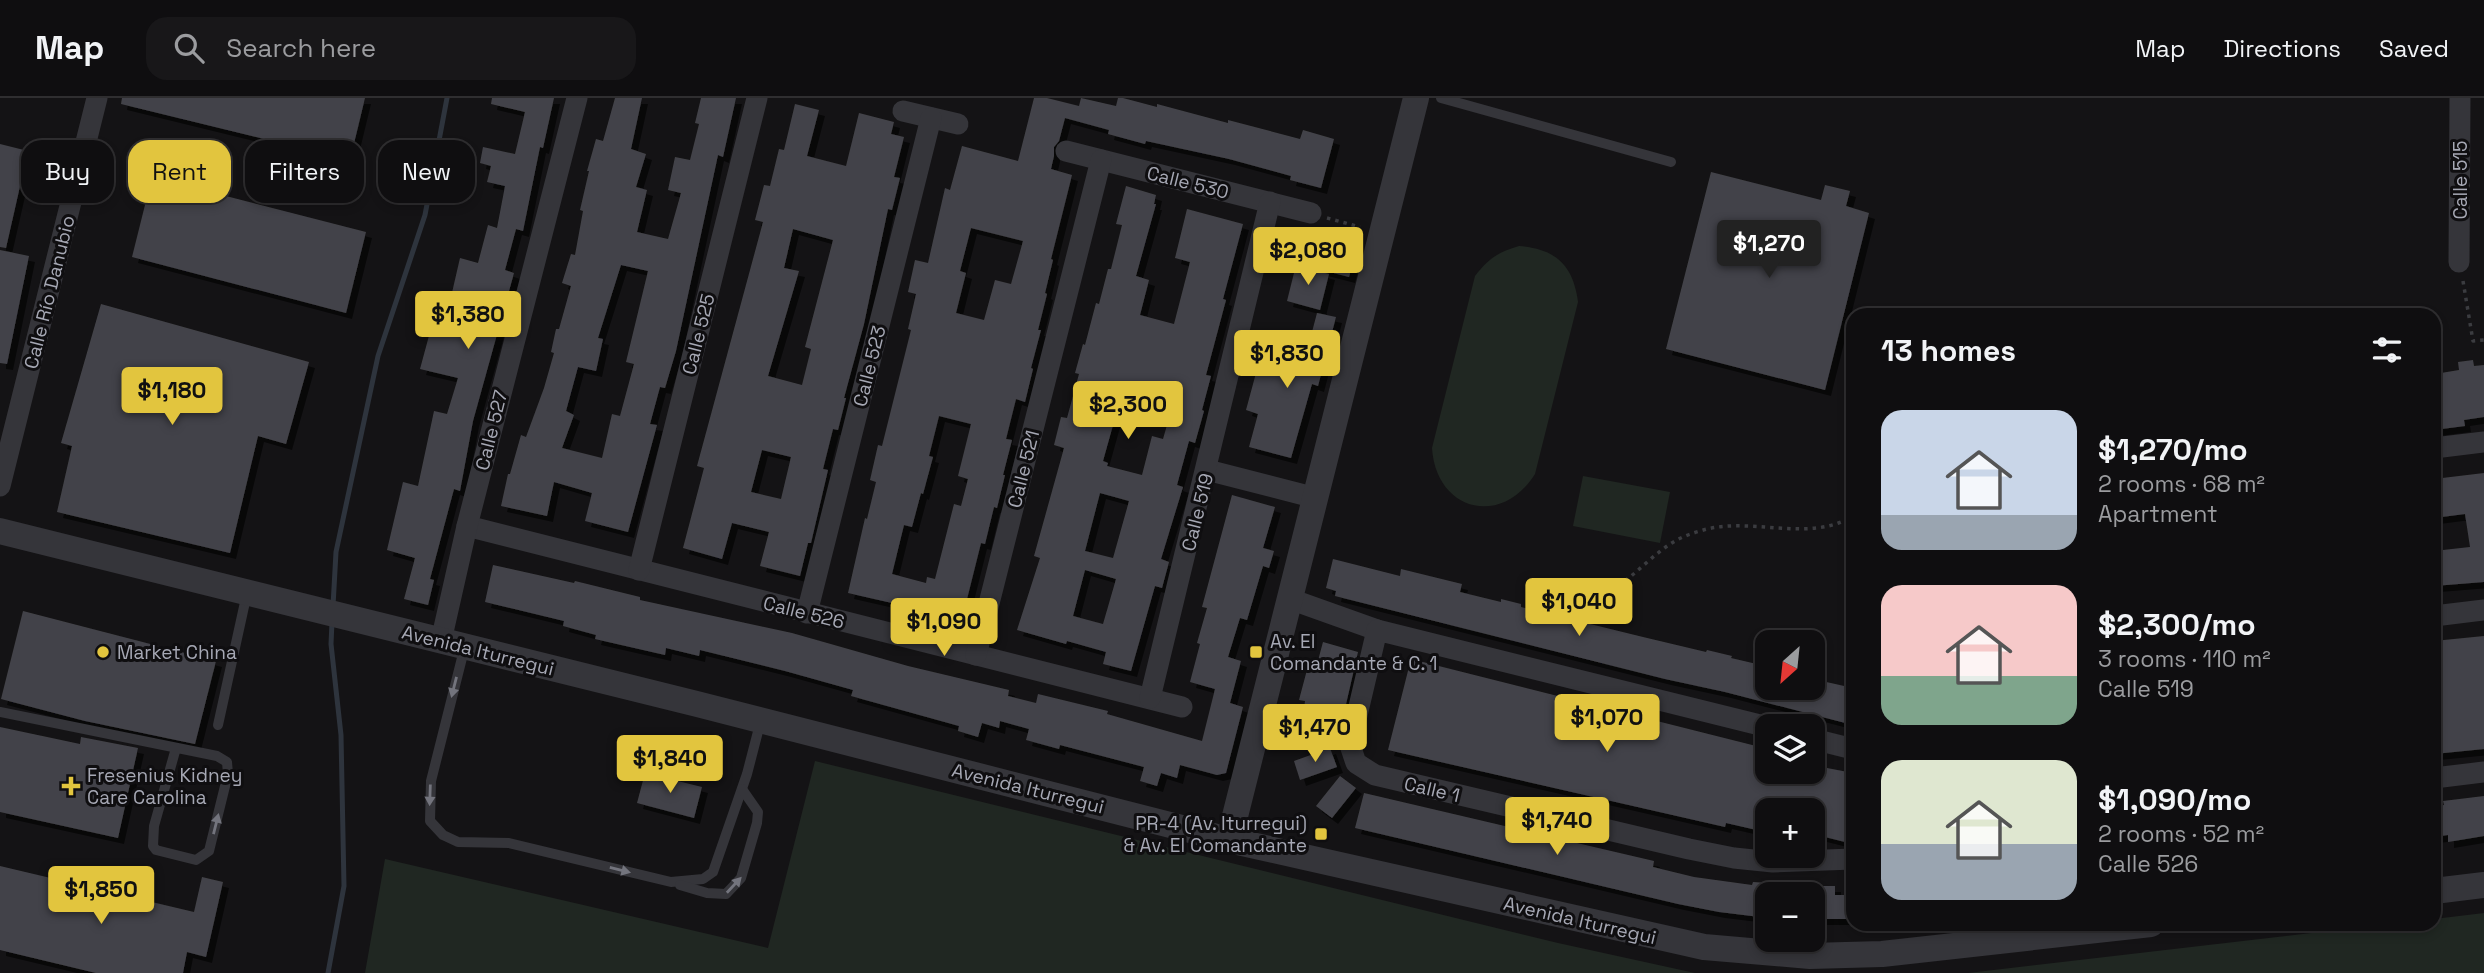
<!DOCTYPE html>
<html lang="en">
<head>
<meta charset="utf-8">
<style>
  :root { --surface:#0f0e10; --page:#181719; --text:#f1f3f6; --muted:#9b9c9f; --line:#2f2e30; --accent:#e2c53e }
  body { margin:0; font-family:"Space Grotesk",sans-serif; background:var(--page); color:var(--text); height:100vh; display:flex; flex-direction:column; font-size:26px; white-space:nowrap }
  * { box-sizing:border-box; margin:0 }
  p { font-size:23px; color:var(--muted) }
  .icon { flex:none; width:38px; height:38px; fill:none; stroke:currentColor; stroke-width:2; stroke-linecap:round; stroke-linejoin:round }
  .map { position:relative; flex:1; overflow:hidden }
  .details { position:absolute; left:1846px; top:210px; width:595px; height:623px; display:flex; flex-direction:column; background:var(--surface); border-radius:21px; box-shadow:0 4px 10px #0003,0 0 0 2px var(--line) }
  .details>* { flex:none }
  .banner { position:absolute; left:21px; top:42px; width:665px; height:63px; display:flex; gap:14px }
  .needle { width:46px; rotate:207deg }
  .controls { position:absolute; left:1755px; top:532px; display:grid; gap:14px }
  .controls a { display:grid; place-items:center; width:70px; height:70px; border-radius:14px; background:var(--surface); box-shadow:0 4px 10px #0003,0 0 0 2px var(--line); font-size:35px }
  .price { position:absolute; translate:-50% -60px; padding:0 16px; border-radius:7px; background:var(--accent); color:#111; font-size:23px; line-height:46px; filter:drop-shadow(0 2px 4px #0008) }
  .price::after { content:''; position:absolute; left:50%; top:42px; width:21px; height:16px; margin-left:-10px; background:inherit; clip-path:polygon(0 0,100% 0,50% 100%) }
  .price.current { background:#222; color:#fff }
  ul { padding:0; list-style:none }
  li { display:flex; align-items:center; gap:21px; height:175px; padding:0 35px }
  li span { display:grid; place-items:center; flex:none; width:196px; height:140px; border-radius:21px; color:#555 }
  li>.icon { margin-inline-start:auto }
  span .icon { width:84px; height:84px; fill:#fffc; stroke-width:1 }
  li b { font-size:30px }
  h2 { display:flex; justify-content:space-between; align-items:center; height:84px; padding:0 35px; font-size:30px }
  .tag { padding:0 24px; border-radius:21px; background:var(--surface); box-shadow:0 4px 10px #0003,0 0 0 2px var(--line); font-size:24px; line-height:63px }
  .tag.current { background:var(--accent); color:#111 }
  header { display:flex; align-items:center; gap:42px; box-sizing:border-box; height:98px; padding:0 35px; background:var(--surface); border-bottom:2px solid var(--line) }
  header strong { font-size:33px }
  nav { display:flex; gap:38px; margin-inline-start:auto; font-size:24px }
  .search { width:490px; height:63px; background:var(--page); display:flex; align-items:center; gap:18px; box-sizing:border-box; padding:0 24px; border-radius:21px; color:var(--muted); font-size:26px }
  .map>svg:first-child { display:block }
  .green { fill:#202722 }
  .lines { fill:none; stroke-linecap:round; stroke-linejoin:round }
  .stream { stroke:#2e343d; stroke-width:5 }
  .building { fill:#434348; fill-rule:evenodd; filter:url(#shadow) }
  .path { stroke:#3b3c40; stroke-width:3.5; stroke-dasharray:3.5 5; stroke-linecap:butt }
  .service { stroke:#35353a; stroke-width:10 }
  .minor { stroke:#35353a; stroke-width:21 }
  .tertiary { stroke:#35353a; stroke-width:26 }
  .oneway { fill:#73747d }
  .poi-dot { fill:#e2c53e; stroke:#0f0e10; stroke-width:2.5 }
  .labels { text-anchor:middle; stroke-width:6; stroke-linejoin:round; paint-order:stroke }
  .street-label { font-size:19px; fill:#a6a8b4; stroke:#0f0e10 }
  .poi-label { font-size:19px; fill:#a6a8b4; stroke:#0f0e10; text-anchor:start }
</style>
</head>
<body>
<header>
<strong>Map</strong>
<div class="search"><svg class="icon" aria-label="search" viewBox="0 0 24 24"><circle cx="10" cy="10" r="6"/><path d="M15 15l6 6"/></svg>Search here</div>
<nav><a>Map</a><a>Directions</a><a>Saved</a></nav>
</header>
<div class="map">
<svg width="2484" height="875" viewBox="0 0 2484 875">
  <defs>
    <filter id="shadow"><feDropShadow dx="6" dy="6" stdDeviation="0" flood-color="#0009"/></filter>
  </defs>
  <rect width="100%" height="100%" fill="#141315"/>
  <g class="green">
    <path d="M1519,148c37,3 54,19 59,56l-43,172c-34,54 -99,37 -103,-26l43,-172c13,-17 23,-24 44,-30z"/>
    <path d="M1583,378l87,16 -10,51 -87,-17z"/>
    <path d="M815,663l743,182 137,30h-1330l20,-114 383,89z"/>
    <path d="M2484,815v60h-516l420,-49h46v-5z"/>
  </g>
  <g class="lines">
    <g class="stream">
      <path d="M333,508l3,-54 42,-196 47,-141 22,-117"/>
      <path d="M328,875l16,-87 -3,-151 -10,-91 1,-22"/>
    </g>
  </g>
  <g class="building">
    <path d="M122,0h243l-15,62 -229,-56z"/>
    <path d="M492,0h62l-11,50 -3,-1 -17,84 -7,-2 -11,41 9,3 -41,148 -13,70 -6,-2 -24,90 4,1 -6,25 -24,-6 11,-41 -28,-8 16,-68 15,4 16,-75 13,3 11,-36 -38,-9 10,-37 12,4 18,-78 18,5 10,-38 9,3 8,-42 -18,-4 4,-16 -11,-3 3,-16 32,7 10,-42 -34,-8z"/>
    <path d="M615,0h27l-11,51 15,5 -10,33 11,3 -10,42 31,7 13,-46 -13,-3 7,-33 15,3 9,-36 -4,-1 6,-25h35l-13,59 -5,-2 -42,196 -11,37 -5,-1 -10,37 7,1 -29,107 -43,-11 7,-28 -38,-11 -7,34 -46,-10 7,-32h2l11,-39 5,2 18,-49 10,-35 -3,-1 5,-23h3l12,-43 -9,-3 9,-29 4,1 8,-44 -3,-1 9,-39h-2l9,-32 7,2zM621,167l27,6 -22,91 8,2 -14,52 -8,-2 -10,44 -40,-10 12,-33 -8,-4 12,-44 18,4 7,-32 -5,-1z"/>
    <path d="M1034,0h13l32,8 2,-8 35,8 2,-8h5l34,9v-3l71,19v-3l72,19 3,-9 31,9 -13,49 -31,-8 1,-4 -62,-17 -83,-18 -1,3 -37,-10 1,-4 -44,-12 -6,23 -5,6v9l-3,13 21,6 -21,84 2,1 -8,33 2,1 -9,36h3l-10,38 2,1 -8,33 -9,-3 -10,40 6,1 -9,35h2l-8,33 -3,-1 -9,37 -4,-1 -19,76 -114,-26 17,-75 2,1 9,-37 -6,-2 8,-35 4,1 29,-116 -3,-1 8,-35 -8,-2 7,-32 13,3 17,-75 5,2 12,-44 56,15zM971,130l52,13 -12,43 -16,-4 -11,40 -28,-7 10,-40 -6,-2zM939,318l32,8 -13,52 10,3 -7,27 -7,-2 -19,75 -8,-2 -1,6 -34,-9 12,-49 8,2 9,-34 2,1 10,-37 -4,-1z"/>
    <path d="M795,6l24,6 -12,46 39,10 13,-53 35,9 -3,12 13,3 -10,40 6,1 -8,32 -4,-1 -24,115 -20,74h2l-8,32 -5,-1 -10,40 5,1 -17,73h-3l-8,33 -40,-10 9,-34 -37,-9 -10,36 -39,-11 21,-80 -7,-2 66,-244 -8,-2 9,-35 6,1 9,-37 5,1zM793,131l40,11 -28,107 6,2 -9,36 -34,-9 31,-105 -15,-3zM762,352l29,7 -10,42 -30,-7z"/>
    <path d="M0,46l28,7 -22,97 -6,-1z"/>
    <path d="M1711,74l110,28 4,-15 25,6 -4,15 23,7 -44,177 -159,-41z"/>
    <path d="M152,79l214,55 -20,81 -214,-56z"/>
    <path d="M1126,88l30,9 -2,9h2l-20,72 13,4 -9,35 34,9 16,-62 -15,-4 12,-49 56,15 -20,75 3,1 -20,75 5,1 -9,34 2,1 -9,32 -6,-2 -12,44 6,2 -22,72 8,3 -7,26 -7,-2 -24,85 -28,-7 3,-12 -39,-11 -1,3 -49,-14 23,-72 -6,-2 30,-108 -10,-3 7,-28 6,1 12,-44 -4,-1 8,-29 2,1 11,-42 3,1 9,-35h3l11,-44 -6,-1zM1130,291l44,12 -11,38 -11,-3 -10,39 -35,-9 1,-3 -5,-2 12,-43 7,2zM1100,395l29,8 -16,57 -28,-7zM1085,472l31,9 -13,45 -30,-8z"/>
    <path d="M1326,141l31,8 -8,30 -31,-8z"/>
    <path d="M0,152l29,6 -22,108 -7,-1z"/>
    <path d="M1296,167l33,9 -9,36 -33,-9z"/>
    <path d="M101,206l208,58 -23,82 -28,-8 -28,117 -173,-41 15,-66 -11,-3z"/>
    <path d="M1317,215l19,4 -18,69 -6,-2 -21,74 -42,-11 9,-33 -12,-4 10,-37 7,2 8,-34 36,10z"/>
    <path d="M2473,262l1,6 10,-1v52l-20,3 1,6 -31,4v-43h3l-2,-13 24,-4 -1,-8z"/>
    <path d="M2484,375v109l-50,4v-35l36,-4 -5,-33 -31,4v-39z"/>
    <path d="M1232,397l43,12 -12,41 11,3 -5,17 -6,-2 -16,54 -7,-2 -12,39 13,4 -11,42 13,4 -17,66 -9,2 -37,-10 -3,13 -16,-5 -4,13 -17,-5 4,-14 -84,-22 -1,4 -33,-9 3,-11 -29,-8 -1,7 -17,-5 -4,14 -20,-6 1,-5 -108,-30 2,-6 -68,-19 -85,-21 -1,6 -33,-8 -1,7 -70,-16 1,-4 -33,-9 1,-5 -79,-19 8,-37 81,18 1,-2 65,16v3l152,33 116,33 101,24 -1,6 28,7 2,-9 37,9 33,8 -1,3 95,27 13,-52 -25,-7 10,-38 -3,-1 10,-35 -5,-1z"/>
    <path d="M1333,461l67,17 1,-7 61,15 -2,8 41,10v-3l20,5v3l122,30 63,15 1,-2 25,6 -1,2 30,7 -6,23h58v-9l40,9v37l-128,-33 -60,-13 -330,-83 1,-5 -10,-3z"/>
    <path d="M23,513l193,50 -21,83 -110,-23 -84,-22z"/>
    <path d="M2484,538v113l-50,5v-113z"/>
    <path d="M1323,544l35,10 -20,87 -37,-5 4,-33 -6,-1 9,-34 8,2z"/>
    <path d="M1411,561l357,90v23h58l1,-4 26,5v71l-40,-10v-24h-47l-5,21 -35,-8 -1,4 -337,-77z"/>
    <path d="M0,629l80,17 1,-7 57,11 -20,90 -118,-26z"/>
    <path d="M1330,650l7,19 -37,13 -6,-19z"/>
    <path d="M645,675l57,14 -8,31 -57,-15z"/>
    <path d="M1340,678l16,12 -24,30 -16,-12z"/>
    <path d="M1364,695l290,68 -1,6 41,10 58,8 1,-3 15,1v35l-49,-6 -41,-8 -323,-76z"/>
    <path d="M2484,698v40l-36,6v-7l-14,2v-31l10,-1 -1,-4z"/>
    <path d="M0,768l194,46 8,-35 21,5 -17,75 -19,-5 -4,21h-87l-96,-23z"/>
    <path d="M1813,788h22v9h18v24h-40z"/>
  </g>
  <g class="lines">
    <g class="path">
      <path d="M1327,120l33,9"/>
      <path d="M2463,183l10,60 11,-1"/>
      <path d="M1570,496c7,1 15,4 22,3 28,-5 48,-31 70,-47 12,-10 24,-15 38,-19 49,-16 108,13 153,-15"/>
    </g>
    <g class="service">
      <path d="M1441,0l230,64"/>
      <path d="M465,548l-34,135 -1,40 13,14 15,7 51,1 162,39 32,-3 10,-7 34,-98 14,-54"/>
      <path d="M0,614l217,44 10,6 1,12 -19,77 -13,9 -40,-10 -3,-4 1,-20 22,-78"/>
      <path d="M218,627l29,-132"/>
      <path d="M680,787l27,8 19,1 15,-16 16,-55 1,-11 -16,-23"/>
    </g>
    <g class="minor">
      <path d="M903,13l55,13"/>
      <path d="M1066,53l245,62"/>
      <path d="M2459,164l1,-164"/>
      <path d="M2434,350l50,-6"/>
      <path d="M1207,372l109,28"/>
      <path d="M0,388l97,-388"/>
      <path d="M467,428l715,181"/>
      <path d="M639,472l118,-472"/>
      <path d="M1290,501l87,31"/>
      <path d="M807,515l124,-495"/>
      <path d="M2434,518l50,-6"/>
      <path d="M441,543l26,-115 110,-428"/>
      <path d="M976,557l125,-495"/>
      <path d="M1150,600l120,-496"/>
      <path d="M1768,629l-391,-97 -27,115 6,18 19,12 314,74 45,9 39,4 80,-3"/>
      <path d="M1813,641l40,10"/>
      <path d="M2434,680l50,-6"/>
    </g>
    <g class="tertiary">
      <path d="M0,433l697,173 532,136 475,107 106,9 72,-2 269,-30"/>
      <path d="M1229,742l187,-742"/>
      <path d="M2434,793l50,-6"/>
    </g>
  </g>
  <defs><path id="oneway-solid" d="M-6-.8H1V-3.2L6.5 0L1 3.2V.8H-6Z" transform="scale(1.75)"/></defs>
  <g class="oneway">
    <use href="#oneway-solid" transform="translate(454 589) rotate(104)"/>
    <use href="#oneway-solid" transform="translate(430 697) rotate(92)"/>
    <use href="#oneway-solid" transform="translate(216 726) rotate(-76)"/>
    <use href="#oneway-solid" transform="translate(620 772) rotate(14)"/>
    <use href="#oneway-solid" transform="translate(734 787) rotate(-47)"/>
  </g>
  <g class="poi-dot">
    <circle cx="103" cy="554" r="7"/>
    <rect x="1249" y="547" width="14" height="14" rx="3.5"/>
    <path d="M67.5 677.5h7v7h7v7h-7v7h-7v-7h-7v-7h7z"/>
    <rect x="1314" y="729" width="14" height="14" rx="3.5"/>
  </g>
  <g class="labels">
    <g class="street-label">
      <text transform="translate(2460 82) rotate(-90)" y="7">Calle 515</text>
      <text transform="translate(1188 84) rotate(14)" y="7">Calle 530</text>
      <text transform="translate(49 194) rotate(-76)" y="7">Calle Río Danubio</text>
      <text transform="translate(698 236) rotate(-76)" y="7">Calle 525</text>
      <text transform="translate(869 268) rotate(-76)" y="7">Calle 523</text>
      <text transform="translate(491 332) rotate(-76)" y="7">Calle 527</text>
      <text transform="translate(1023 371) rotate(-76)" y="7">Calle 521</text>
      <text transform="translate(1197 414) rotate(-76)" y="7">Calle 519</text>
      <text transform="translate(804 514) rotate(14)" y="7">Calle 526</text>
      <text transform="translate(478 552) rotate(14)" y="7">Avenida Iturregui</text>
      <text transform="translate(1028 690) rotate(14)" y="7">Avenida Iturregui</text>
      <text transform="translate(1432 691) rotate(13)" y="7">Calle 1</text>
      <text transform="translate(1580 822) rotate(13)" y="7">Avenida Iturregui</text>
    </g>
    <g class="poi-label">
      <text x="1270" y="550">Av. El<tspan x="1270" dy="22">Comandante &amp; C. 1</tspan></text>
      <text x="117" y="561">Market China</text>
      <text x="87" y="684">Fresenius Kidney<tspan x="87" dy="22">Care Carolina</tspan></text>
      <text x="1307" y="732" text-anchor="end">PR-4 (Av. Iturregui)<tspan x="1307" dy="22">&amp; Av. El Comandante</tspan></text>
    </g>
  </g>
</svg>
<div class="controls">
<a><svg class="needle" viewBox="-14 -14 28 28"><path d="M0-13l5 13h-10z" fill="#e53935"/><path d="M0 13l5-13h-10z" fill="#9b9c9f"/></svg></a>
<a><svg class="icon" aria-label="layers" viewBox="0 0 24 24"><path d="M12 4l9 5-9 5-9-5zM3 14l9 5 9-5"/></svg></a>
<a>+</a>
<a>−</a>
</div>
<b class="price current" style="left:1769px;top:182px">$1,270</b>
<b class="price" style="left:1308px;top:189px">$2,080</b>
<b class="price" style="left:468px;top:253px">$1,380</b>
<b class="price" style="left:1287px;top:292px">$1,830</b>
<b class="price" style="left:172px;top:329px">$1,180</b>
<b class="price" style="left:1128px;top:343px">$2,300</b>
<b class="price" style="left:1579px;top:540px">$1,040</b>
<b class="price" style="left:944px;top:560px">$1,090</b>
<b class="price" style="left:1607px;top:656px">$1,070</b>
<b class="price" style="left:1315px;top:666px">$1,470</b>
<b class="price" style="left:670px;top:697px">$1,840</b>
<b class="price" style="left:1557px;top:759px">$1,740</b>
<b class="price" style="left:101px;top:828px">$1,850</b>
<div class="banner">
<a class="tag">Buy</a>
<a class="tag current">Rent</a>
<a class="tag">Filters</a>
<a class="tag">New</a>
</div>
<section class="details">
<h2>13 homes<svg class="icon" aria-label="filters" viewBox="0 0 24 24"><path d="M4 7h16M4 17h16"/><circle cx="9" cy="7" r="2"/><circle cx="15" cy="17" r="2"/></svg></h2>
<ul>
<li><span style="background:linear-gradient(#c9d6e8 75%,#9aa5b1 0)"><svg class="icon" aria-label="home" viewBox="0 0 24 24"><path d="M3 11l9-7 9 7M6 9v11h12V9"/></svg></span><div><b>$1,270/mo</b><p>2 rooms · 68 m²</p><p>Apartment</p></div></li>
<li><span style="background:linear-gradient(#f6c9c9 65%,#7fa58c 0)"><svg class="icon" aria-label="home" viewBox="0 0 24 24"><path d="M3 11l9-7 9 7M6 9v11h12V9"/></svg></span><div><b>$2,300/mo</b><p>3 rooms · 110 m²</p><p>Calle 519</p></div></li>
<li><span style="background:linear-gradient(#dfe7d0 60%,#9aa5b1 0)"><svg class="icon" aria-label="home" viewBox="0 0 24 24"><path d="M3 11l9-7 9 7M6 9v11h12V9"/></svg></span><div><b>$1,090/mo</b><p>2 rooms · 52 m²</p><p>Calle 526</p></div></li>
</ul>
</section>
</div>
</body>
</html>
